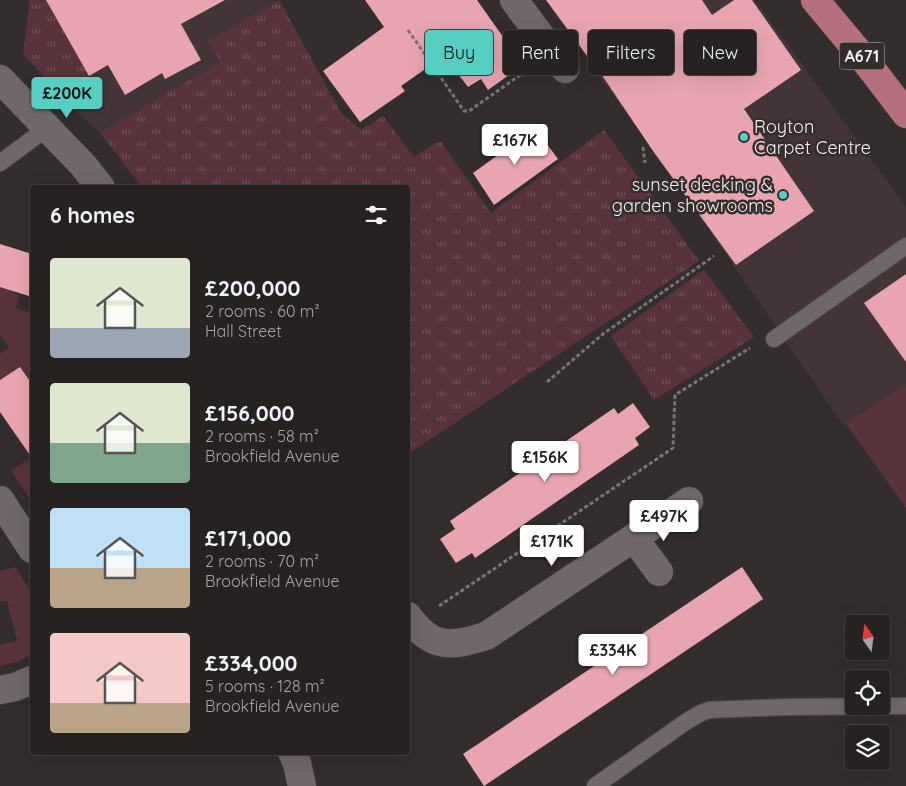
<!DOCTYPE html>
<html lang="en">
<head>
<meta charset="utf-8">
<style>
  :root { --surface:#272222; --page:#332f2f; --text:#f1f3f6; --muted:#a4a4a5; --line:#433f40; --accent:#57cec2 }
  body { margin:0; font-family:Quicksand,sans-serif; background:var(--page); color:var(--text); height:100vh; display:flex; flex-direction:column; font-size:19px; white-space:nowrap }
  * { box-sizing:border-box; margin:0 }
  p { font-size:16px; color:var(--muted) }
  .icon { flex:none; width:28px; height:28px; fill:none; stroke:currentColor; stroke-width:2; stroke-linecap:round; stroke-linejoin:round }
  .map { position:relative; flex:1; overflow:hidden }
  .sheet { position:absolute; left:30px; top:185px; width:380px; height:570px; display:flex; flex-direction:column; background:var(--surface); border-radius:5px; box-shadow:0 5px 20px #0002,0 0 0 1px var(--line) }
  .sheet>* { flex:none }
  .top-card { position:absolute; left:425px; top:30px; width:405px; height:45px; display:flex; gap:10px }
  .needle { width:32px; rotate:346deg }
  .buttons { position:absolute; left:845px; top:615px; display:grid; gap:10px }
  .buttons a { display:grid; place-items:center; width:45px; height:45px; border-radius:5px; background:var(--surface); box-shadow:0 5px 20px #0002,0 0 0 1px var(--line); font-size:25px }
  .price { position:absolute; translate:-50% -42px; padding:0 11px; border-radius:5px; background:#fff; color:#222; font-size:16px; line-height:32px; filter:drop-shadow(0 1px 2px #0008) }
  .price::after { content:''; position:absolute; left:50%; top:30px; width:15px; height:11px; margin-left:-8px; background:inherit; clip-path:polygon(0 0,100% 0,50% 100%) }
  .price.current { background:var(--accent); color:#111 }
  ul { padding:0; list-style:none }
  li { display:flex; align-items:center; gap:15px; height:125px; padding:0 20px }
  li span { display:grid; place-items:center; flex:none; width:140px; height:100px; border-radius:5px; color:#555 }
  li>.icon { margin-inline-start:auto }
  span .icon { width:60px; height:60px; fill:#fffc; stroke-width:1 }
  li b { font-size:21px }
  h2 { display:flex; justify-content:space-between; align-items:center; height:60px; padding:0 20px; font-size:21px }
  .chip { padding:0 18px; border-radius:5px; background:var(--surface); box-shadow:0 5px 20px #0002,0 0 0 1px var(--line); font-size:18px; line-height:45px }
  .chip.current { background:var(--accent); color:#111 }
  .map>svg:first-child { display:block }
  .built { fill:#433537 }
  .grass { fill:url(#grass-tufts) }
  .garden { fill:#58333b }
  .building { fill:#e8a5b1 }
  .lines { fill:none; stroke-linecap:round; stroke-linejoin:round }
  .lane-casing { stroke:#50494a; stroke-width:18 }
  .street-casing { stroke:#50494a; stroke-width:29 }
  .primary-casing { stroke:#50494a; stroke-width:29 }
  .path { stroke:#797374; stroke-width:3; stroke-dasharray:4 2.5; stroke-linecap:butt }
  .lane { stroke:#6f6768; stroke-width:16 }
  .street { stroke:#6f6768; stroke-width:28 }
  .primary { stroke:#b66f7f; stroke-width:28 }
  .poi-dot { fill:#57cec2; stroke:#342d2e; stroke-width:2 }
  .labels { text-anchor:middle; stroke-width:5; stroke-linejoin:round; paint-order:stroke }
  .shield { fill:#342d2e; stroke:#bab4b5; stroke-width:1 }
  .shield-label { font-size:16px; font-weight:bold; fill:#f3eeef }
  .poi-label { font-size:18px; fill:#f3eeef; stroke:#342d2e; text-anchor:start }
</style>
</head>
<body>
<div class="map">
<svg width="906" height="786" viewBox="0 0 906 786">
  <defs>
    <pattern id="grass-tufts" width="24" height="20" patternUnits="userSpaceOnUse" patternTransform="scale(1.25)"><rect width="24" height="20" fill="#58333b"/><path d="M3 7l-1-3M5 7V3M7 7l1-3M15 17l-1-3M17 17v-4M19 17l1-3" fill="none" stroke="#705158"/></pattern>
  </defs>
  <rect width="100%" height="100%" fill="#342d2e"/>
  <g class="built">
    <path d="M41,0h241l-73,39 11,23 -120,71 -39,-37 24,-21z"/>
    <path d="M651,0h104l151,207v178l-62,41 -194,-282 -62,-82 70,-52z"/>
  </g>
  <g class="grass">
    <path d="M30,0h16l43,76 -25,21 -41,-43z"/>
    <path d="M280,1l61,112 20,17 22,-14 31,41 22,-15h5l50,71 113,-83 95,131 -291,193v-266l-266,-1 -42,-54 120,-71 -12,-22z"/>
    <path d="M704,270l50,67 -100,63 -43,-64z"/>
  </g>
  <g class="garden">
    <path d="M15,286l-2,7 7,3 -4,12 16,5v71l-12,-17 -20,13v-27l9,-5 -9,-13v-48z"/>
    <path d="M906,384v124l-60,-84z"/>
    <path d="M31,457l1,3v42l-21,-31z"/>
    <path d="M16,567l16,27v60l-12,7 -20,5v-21l17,-4 -10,-40 -7,1v-31z"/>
  </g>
  <g class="building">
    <path d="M46,0h179l-44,24 20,36 -36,19 -3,-6 -37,22 -17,-30 -19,11z"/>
    <path d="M365,0h112l46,65 -35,25 -7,-11 -13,8 -24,-31 -43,30 4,5 -45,31 -37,-51 61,-44z"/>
    <path d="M546,0h156l10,15 22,-15h18l49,70 -57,39 70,102 -78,54 -83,-114 -62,-92 -1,1z"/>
    <path d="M535,128l23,31 -64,46 -21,-32z"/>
    <path d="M0,244l32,10v43l-32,-10z"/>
    <path d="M906,274v88l-42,-59z"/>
    <path d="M20,367l12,17v74l-32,-46v-32z"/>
    <path d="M633,403l17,24 -15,11 4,7 -164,113 -3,-5 -16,10 -16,-24 15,-10 -5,-8 164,-113 4,6z"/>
    <path d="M742,567l21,32 -279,187 -21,-32z"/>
  </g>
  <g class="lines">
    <g class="lane-casing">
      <g id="lane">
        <path d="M0,163l47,-35"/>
        <path d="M774,339l132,-93"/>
        <path d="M595,786l92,-65 14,-8 8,-3 77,-3 120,-1"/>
      </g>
    </g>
    <g class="street-casing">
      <g id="street">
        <path d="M514,0l51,69"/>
        <path d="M0,79l83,86 18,23"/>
        <path d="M0,500l32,49"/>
        <path d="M634,538l25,34"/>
        <path d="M408,616c23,33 43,31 78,20l203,-135"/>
        <path d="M0,690l15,-3 17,-7"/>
        <path d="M292,752l5,11 5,23"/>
      </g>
    </g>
    <g class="primary-casing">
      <path id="primary" d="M815,0l45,54 46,60"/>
    </g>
    <g class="path">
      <path d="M408,30l56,81h5l57,-40"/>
      <path d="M643,147l2,16"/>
      <path d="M547,382l56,-48 111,-78"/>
      <path d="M439,606l234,-158 2,-53 75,-47"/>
    </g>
    <use href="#lane" class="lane"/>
    <use href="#street" class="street"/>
    <use href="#primary" class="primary"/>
  </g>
  <g class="poi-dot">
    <circle cx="744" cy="137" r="5"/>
    <circle cx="783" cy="195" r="5"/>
  </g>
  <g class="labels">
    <rect class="shield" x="839.5" y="42.5" width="45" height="27" rx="4"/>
    <g class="shield-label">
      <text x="862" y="62">A671</text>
    </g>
    <g class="poi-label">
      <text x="754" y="133">Royton<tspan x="754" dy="21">Carpet Centre</tspan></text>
      <text x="773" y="191" text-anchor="end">sunset decking &amp;<tspan x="773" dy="21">garden showrooms</tspan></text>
    </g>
  </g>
</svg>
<div class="buttons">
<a><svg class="needle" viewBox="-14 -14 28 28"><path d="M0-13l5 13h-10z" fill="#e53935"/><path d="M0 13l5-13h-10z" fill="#a4a4a5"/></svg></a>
<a><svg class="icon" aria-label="locate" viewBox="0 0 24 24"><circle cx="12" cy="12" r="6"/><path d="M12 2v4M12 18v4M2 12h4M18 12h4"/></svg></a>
<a><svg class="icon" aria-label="layers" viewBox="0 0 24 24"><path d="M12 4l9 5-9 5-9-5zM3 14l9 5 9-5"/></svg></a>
</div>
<b class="price current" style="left:67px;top:119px">£200K</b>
<b class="price" style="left:515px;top:166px">£167K</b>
<b class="price" style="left:545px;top:483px">£156K</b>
<b class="price" style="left:664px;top:542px">£497K</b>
<b class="price" style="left:552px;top:567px">£171K</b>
<b class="price" style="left:613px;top:676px">£334K</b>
<div class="top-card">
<a class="chip current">Buy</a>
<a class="chip">Rent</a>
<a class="chip">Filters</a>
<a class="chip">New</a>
</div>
<section class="sheet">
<h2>6 homes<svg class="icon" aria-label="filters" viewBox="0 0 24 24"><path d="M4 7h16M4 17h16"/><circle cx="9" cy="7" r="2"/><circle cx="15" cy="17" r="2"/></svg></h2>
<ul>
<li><span style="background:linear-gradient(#dfe7d0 70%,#9aa5b1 0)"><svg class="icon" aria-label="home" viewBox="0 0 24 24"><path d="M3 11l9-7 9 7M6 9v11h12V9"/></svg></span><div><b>£200,000</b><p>2 rooms · 60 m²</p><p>Hall Street</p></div></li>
<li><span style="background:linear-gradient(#dfe7d0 60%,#7fa58c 0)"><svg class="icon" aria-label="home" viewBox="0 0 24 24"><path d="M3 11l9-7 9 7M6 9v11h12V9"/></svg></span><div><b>£156,000</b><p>2 rooms · 58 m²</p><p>Brookfield Avenue</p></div></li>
<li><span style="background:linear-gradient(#bfe0f5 60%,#b9a48a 0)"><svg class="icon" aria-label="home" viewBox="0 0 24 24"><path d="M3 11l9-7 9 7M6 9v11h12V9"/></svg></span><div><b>£171,000</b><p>2 rooms · 70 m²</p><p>Brookfield Avenue</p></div></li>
<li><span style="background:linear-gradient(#f6c9c9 70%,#b9a48a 0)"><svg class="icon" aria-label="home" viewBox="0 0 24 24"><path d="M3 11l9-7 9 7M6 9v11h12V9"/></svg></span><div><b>£334,000</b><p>5 rooms · 128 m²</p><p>Brookfield Avenue</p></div></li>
</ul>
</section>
</div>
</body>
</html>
